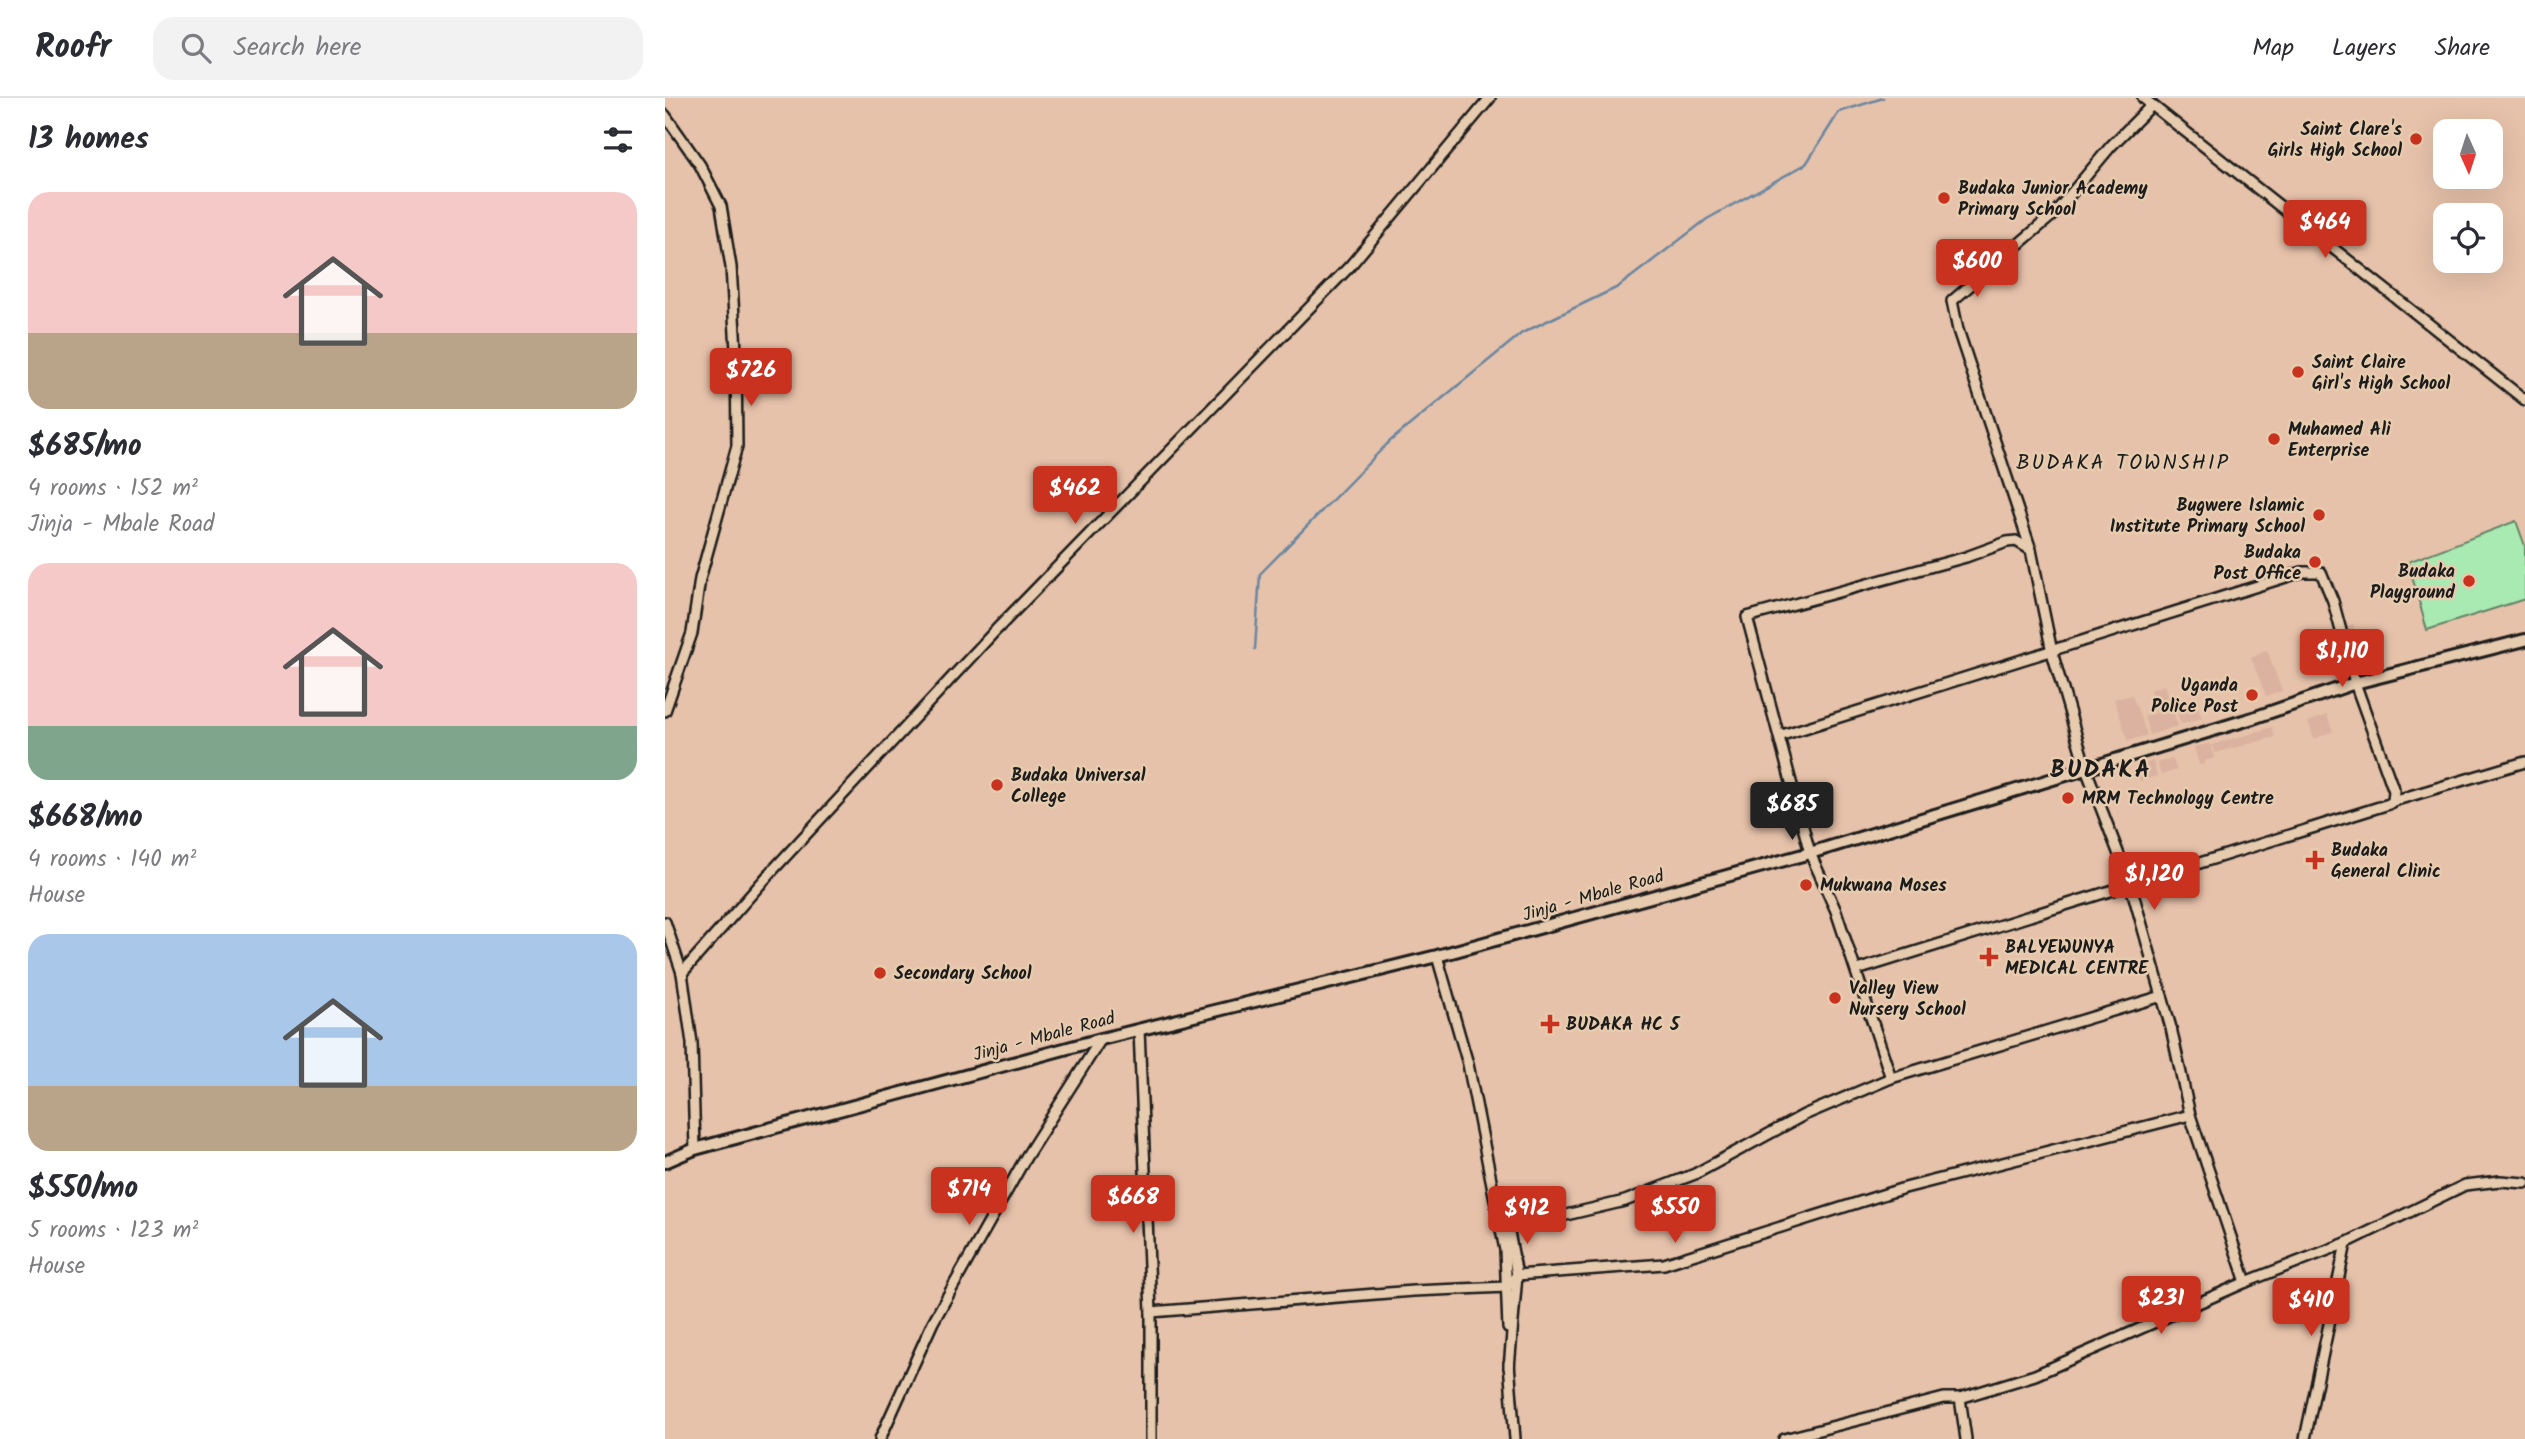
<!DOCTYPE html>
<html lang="en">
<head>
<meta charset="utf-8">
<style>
  :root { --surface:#fff; --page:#f2f2f3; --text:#2b2b33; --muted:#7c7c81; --line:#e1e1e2; --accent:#c8321e }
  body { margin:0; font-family:Kalam,sans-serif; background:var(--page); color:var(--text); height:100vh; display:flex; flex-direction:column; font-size:26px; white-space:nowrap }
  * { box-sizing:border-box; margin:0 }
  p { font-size:23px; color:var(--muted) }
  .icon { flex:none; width:38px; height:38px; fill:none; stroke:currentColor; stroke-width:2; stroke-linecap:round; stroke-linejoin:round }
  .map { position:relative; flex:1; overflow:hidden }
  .details { display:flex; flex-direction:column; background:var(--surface); width:665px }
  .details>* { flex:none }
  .needle { width:46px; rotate:177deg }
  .controls { position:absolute; left:1768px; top:21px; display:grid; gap:14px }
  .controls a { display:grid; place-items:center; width:70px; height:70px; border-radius:14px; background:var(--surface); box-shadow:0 7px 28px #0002; font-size:35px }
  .price { position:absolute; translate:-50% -60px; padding:0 16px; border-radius:7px; background:var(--accent); color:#fff; font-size:23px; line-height:46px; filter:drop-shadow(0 2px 4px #0008) }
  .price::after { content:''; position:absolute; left:50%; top:42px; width:21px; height:16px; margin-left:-10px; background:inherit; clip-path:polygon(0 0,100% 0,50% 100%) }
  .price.current { background:#222; color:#fff }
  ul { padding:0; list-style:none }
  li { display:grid; align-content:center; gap:14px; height:371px; padding:0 28px }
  li span { display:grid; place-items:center; height:217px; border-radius:21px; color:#555 }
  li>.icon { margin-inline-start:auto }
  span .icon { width:126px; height:126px; fill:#fffc; stroke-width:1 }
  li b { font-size:30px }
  h2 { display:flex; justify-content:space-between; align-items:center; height:84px; padding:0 28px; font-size:30px }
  header { display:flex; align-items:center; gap:42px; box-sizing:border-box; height:98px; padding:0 35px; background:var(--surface); border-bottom:2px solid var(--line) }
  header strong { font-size:33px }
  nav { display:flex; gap:38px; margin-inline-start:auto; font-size:24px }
  .search { width:490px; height:63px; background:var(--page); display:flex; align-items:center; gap:18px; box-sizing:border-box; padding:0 24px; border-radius:21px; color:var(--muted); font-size:26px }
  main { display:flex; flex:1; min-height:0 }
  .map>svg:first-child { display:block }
  .built { fill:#dab29f }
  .green { fill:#a9eab2; stroke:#628367; stroke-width:2 }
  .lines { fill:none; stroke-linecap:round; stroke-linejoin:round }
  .stream { stroke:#6986a1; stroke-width:2.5 }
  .minor-casing { stroke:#1c1c1c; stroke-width:14 }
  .major-casing { stroke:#1c1c1c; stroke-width:16 }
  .minor { stroke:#e7cbae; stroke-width:9 }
  .major { stroke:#e7cbae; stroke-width:10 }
  .poi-dot { fill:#c8321e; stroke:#e7cbae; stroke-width:2.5 }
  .labels { text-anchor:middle; stroke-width:5; stroke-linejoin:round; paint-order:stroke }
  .poi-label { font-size:18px; font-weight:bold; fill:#1c1c1c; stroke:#e7cbae; text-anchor:start }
  .street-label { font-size:18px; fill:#1c1c1c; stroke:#e7cbae }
  .quarter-label { font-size:21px; letter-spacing:2px; fill:#1c1c1c; stroke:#e7cbae }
  .district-label { font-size:24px; font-weight:bold; letter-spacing:2px; fill:#1c1c1c; stroke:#e7cbae }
</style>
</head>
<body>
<header>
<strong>Roofr</strong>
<div class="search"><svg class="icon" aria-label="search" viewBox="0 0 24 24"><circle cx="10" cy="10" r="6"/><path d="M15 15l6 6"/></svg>Search here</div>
<nav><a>Map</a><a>Layers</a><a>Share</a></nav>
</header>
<main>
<section class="details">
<h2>13 homes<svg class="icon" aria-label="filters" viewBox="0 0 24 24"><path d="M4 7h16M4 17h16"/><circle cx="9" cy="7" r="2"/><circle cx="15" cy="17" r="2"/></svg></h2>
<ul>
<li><span style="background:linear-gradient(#f6c9c9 65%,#b9a48a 0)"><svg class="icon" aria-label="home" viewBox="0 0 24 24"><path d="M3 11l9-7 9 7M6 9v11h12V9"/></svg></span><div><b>$685/mo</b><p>4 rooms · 152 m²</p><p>Jinja - Mbale Road</p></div></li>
<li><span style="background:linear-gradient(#f6c9c9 75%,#7fa58c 0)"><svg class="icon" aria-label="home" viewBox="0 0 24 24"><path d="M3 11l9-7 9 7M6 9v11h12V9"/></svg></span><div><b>$668/mo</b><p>4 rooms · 140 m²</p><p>House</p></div></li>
<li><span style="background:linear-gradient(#a9c7e8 70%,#b9a48a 0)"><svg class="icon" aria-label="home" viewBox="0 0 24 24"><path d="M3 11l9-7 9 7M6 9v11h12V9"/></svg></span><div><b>$550/mo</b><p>5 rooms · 123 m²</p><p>House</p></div></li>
</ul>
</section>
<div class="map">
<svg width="1860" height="1341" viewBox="0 0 1860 1341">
  <rect width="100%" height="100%" fill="#e7c2aa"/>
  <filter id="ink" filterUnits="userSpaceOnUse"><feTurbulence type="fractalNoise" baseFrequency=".0143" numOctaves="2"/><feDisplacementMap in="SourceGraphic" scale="14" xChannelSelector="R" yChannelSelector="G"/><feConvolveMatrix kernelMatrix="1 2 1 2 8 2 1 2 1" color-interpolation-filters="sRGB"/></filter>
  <g filter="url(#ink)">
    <g class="built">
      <path d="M1688,526l9,24 -12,5 -9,-25z"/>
      <path d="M1602,552l15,41 -16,5 -15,-38z"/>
      <path d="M1499,587l14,41 -29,9 -5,-19 12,-3 2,5 -8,-28z"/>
      <path d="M1467,597l15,40 -19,6 -14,-42z"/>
      <path d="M1532,608l5,12 -21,6 -5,-14z"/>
      <path d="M1662,617l6,16 -19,8 -6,-17z"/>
      <path d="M1607,629l3,10 -60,16 -3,-8 23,-7 2,3v-3z"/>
      <path d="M1545,645l4,15 -10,3v3l-5,1 -5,-18z"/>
      <path d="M1507,660l5,12 -16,5 -4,-12z"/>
      <path d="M1488,663l4,15 -17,5 -4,-15z"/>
    </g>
    <path class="green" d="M1851,423l9,25v53l-98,31 -19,-68z"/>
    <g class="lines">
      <path class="stream" d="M590,551l5,-75 129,-132 133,-109 96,-46 89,-68 99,-55 33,-52 44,-14"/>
      <g class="minor-casing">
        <g id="minor">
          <path d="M1478,0l382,302"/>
          <path d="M1487,7l-41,41 -56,67 -103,88 6,29 73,220 21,102 34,117 45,117 40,142 19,87 56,167"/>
          <path d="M0,17l35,50 21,41 10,61 5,83 1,96 -37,133 -8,54 -27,78"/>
          <path d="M1366,452l-15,-9 -9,1 -41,15 -219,60 63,236 26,58 55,167 271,-82"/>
          <path d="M1114,638l523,-164h19l12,29 22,82 39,108 -1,10 -4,3 -532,166"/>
          <path d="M1728,703l132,-39"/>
          <path d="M0,824l17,51 10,70 3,106"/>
          <path d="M772,858l31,108 37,186 3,78"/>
          <path d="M17,875l90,-102 224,-241 354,-364 140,-168"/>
          <path d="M474,932l12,282v127"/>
          <path d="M486,1214l262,-21 94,-4 10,-12 147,-11 237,-75 289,-74"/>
          <path d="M844,1265l6,76"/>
          <path d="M844,1270l8,-93 -10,-54 59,-6 59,-14 70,-27 109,-59 87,-37"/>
          <path d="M1295,1300l6,41"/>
          <path d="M215,1341l53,-117 93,-165 75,-118"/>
          <path d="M1119,1341l160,-41h16l75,-23 211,-93 100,-39 119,-58 35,-4 25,2"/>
          <path d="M1640,1341l41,-196"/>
        </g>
      </g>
      <g class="major-casing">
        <path id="major" d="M0,1064l30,-13 406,-110 336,-83 373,-103 443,-135 102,-35 170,-43"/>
      </g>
      <use href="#minor" class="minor"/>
      <use href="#major" class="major"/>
    </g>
  </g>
  <g class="poi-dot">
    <circle cx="1751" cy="41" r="7"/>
    <circle cx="1279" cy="100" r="7"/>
    <circle cx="1633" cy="274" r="7"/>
    <circle cx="1609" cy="341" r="7"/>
    <circle cx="1654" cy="417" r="7"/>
    <circle cx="1650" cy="464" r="7"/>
    <circle cx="1804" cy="483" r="7"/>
    <circle cx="1587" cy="597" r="7"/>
    <circle cx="332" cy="687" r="7"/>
    <circle cx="1403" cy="700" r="7"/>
    <path d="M1646.5 751.5h7v7h7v7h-7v7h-7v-7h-7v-7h7z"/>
    <circle cx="1141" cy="787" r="7"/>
    <path d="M1320.5 848.5h7v7h7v7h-7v7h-7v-7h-7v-7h7z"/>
    <circle cx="215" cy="875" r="7"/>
    <circle cx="1170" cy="900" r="7"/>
    <path d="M881.5 915.5h7v7h7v7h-7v7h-7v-7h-7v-7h7z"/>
  </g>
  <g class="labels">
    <g class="poi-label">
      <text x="1737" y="37" text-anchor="end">Saint Clare's<tspan x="1737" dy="21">Girls High School</tspan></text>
      <text x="1293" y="96">Budaka Junior Academy<tspan x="1293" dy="21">Primary School</tspan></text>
      <text x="1647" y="270">Saint Claire<tspan x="1647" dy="21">Girl's High School</tspan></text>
      <text x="1623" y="337">Muhamed Ali<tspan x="1623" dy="21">Enterprise</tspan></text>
      <text x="1640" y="413" text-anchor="end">Bugwere Islamic<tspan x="1640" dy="21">Institute Primary School</tspan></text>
      <text x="1636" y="460" text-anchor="end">Budaka<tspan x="1636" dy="21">Post Office</tspan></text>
      <text x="1790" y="479" text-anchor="end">Budaka<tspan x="1790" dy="21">Playground</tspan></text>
      <text x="1573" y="593" text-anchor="end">Uganda<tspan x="1573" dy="21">Police Post</tspan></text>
      <text x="346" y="683">Budaka Universal<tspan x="346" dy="21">College</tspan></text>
      <text x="1417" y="706">MRM Technology Centre</text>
      <text x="1666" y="758">Budaka<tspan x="1666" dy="21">General Clinic</tspan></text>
      <text x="1155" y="793">Mukwana Moses</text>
      <text x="1340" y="855">BALYEWUNYA<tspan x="1340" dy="21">MEDICAL CENTRE</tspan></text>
      <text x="229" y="881">Secondary School</text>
      <text x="1184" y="896">Valley View<tspan x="1184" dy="21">Nursery School</tspan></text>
      <text x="901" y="932">BUDAKA HC 5</text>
    </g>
    <g class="street-label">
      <text transform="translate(928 797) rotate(-16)" y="6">Jinja - Mbale Road</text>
      <text transform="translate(379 938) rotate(-15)" y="6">Jinja - Mbale Road</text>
    </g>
    <g class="quarter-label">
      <text x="1458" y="371">BUDAKA TOWNSHIP</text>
    </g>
    <g class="district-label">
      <text x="1436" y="679">BUDAKA</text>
    </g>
  </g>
</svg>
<div class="controls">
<a><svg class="needle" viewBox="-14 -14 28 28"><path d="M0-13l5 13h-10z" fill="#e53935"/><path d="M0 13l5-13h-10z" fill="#7c7c81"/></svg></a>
<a><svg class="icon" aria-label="locate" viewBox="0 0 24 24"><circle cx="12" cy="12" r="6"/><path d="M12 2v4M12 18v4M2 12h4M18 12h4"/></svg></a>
</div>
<b class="price" style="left:1660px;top:162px">$464</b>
<b class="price" style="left:1312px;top:201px">$600</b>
<b class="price" style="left:86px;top:310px">$726</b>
<b class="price" style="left:410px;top:428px">$462</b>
<b class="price" style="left:1677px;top:591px">$1,110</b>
<b class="price current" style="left:1127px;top:744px">$685</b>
<b class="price" style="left:1489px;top:814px">$1,120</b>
<b class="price" style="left:304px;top:1129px">$714</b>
<b class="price" style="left:468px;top:1137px">$668</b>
<b class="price" style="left:1010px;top:1147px">$550</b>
<b class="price" style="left:862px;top:1148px">$912</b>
<b class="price" style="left:1496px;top:1238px">$231</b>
<b class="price" style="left:1646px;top:1240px">$410</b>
</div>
</main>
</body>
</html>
